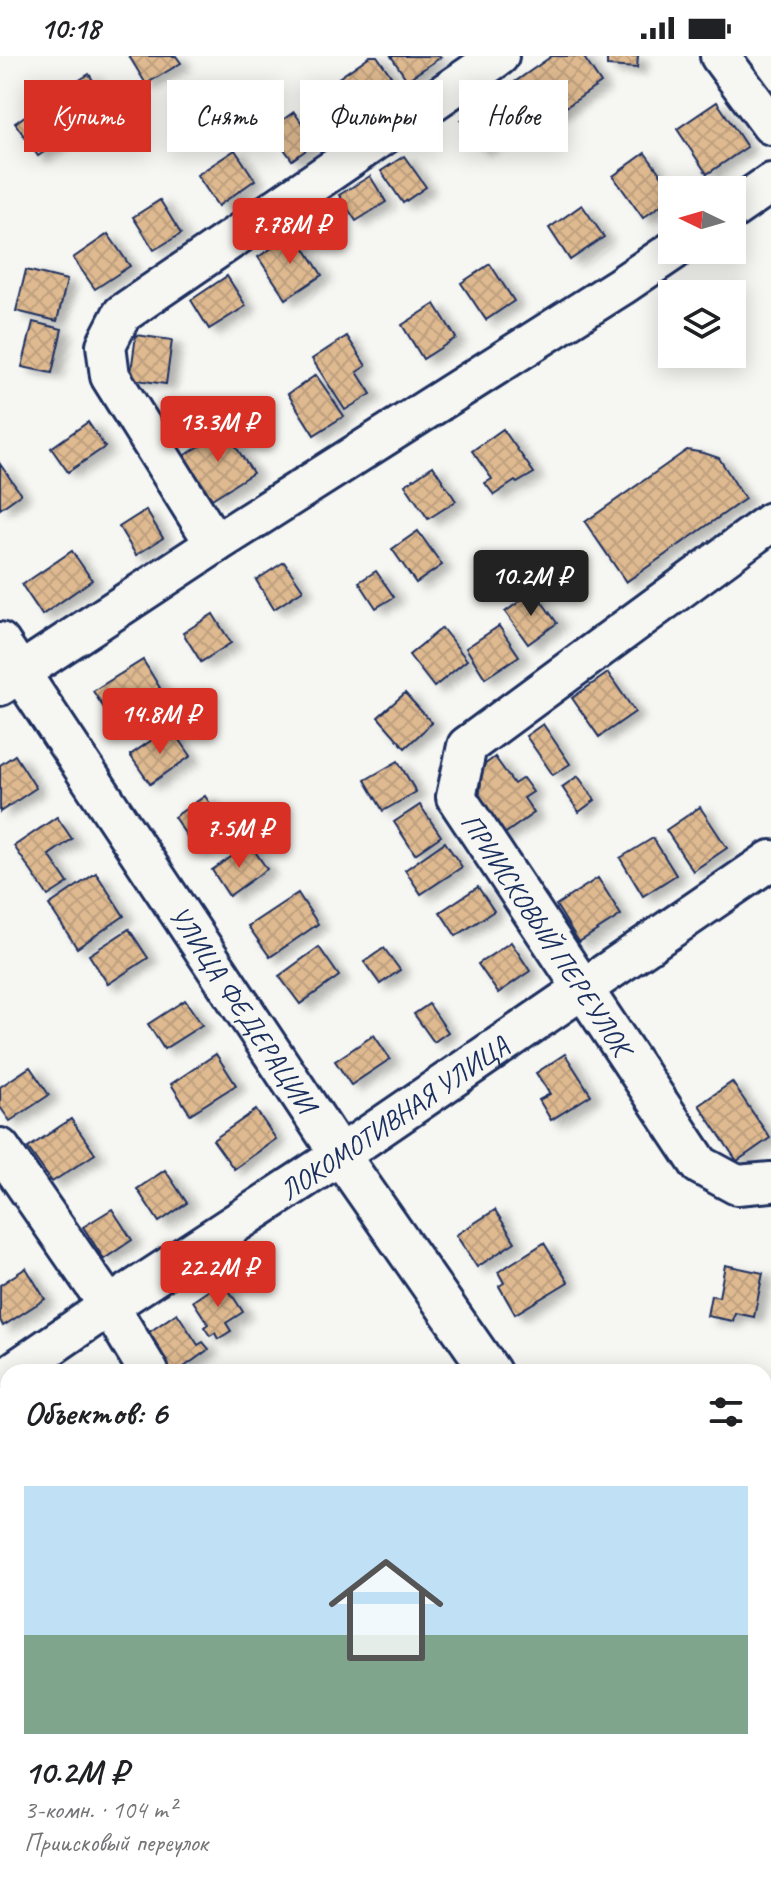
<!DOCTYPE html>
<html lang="ru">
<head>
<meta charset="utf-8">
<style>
  :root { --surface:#fff; --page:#f6f6f6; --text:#202124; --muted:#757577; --line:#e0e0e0; --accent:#d93025 }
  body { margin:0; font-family:Caveat,sans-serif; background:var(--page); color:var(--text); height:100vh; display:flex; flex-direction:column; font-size:30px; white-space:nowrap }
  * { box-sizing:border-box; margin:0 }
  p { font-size:26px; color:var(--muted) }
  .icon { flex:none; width:44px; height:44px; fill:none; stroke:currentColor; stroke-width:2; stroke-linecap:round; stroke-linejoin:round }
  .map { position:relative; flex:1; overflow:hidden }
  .drawer { position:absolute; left:0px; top:1308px; width:772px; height:536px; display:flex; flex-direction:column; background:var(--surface); border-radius:24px 24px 0 0; box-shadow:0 4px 20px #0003 }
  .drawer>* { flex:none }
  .hud { position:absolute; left:24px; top:24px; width:724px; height:72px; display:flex; gap:16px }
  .needle { width:52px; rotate:275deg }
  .buttons { position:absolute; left:658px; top:120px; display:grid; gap:16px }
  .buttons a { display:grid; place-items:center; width:88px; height:88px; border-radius:0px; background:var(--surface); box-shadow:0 4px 20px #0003; font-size:40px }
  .price { position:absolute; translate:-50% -68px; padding:0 18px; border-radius:8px; background:var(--accent); color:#fff; font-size:26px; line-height:52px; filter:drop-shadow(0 2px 4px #0008) }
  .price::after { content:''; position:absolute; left:50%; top:48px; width:24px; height:18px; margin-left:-12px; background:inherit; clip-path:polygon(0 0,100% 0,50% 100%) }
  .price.active { background:#222; color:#fff }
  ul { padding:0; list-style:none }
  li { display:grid; align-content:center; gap:16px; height:424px; padding:0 24px }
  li+li { border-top:2px solid var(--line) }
  li span { display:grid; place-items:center; height:248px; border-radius:0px; color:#555 }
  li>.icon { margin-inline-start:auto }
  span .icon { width:144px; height:144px; fill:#fffc; stroke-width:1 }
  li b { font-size:34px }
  h2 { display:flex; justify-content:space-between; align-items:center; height:96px; padding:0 24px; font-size:34px }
  .chip { padding:0 28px; border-radius:0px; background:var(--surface); box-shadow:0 4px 20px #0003; font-size:28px; line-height:72px }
  .chip.active { background:var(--accent); color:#fff }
  .status { display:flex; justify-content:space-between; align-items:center; height:56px; padding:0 40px; background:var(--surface); direction:ltr }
  .status svg { height:22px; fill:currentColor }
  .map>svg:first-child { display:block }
  .building { fill:url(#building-cross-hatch); stroke:#1b2f5e; stroke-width:2; filter:url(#shadow) }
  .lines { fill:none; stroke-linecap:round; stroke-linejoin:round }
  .minor-casing { stroke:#1b2f5e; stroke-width:44 }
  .minor { stroke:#f6f6f2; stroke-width:38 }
  .labels { text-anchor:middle; stroke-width:8; stroke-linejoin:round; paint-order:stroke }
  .street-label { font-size:28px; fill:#1b2f5e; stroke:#f6f6f2 }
</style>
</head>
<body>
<div class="status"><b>10:18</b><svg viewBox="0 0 49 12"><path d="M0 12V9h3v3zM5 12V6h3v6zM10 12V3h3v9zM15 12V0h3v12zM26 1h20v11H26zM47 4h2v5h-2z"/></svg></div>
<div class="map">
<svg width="771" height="1844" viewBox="0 0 771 1844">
  <defs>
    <pattern id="building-cross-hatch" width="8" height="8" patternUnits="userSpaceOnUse" patternTransform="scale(2)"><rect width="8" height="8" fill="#dfba90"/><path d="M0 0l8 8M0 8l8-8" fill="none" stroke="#bfa07f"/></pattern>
    <filter id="shadow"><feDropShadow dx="9" dy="5" stdDeviation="4" flood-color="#0004"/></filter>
  </defs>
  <rect width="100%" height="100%" fill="#f6f6f2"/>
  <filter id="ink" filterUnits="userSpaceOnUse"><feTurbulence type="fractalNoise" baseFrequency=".0125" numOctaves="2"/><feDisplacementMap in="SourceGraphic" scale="16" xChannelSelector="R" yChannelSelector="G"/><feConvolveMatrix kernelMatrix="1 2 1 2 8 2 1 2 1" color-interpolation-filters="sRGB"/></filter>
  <g filter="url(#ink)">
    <g class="building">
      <path d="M129,0h47l5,7 -35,21z"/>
      <path d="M370,0h7l21,30 -45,31 -23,-33z"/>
      <path d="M391,0h49l1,1 -34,23z"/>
      <path d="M552,0h31l18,27 -67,46 -28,-41z"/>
      <path d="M607,0h31l-1,12 -30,-2z"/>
      <path d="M89,18l20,31 -35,23 -20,-32z"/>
      <path d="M501,37l20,29 -40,27 -20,-29z"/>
      <path d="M49,43l23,34 -34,23 -23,-33z"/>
      <path d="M717,46l30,45 -40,27 -30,-45z"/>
      <path d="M294,56l22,31 -24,17 -22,-31z"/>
      <path d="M235,94l20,30 -37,26 -21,-31z"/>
      <path d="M645,97l27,37v7l-29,21 -30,-42z"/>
      <path d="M404,100l22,31 -23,16 -22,-32z"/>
      <path d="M370,120l16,26 -30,19 -17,-26z"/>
      <path d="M160,144l21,34 -27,16 -21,-33z"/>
      <path d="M582,149l22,32 -34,23 -21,-32z"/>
      <path d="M295,177l27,42 -36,24 -28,-42z"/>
      <path d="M108,178l22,32 -35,23 -22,-31z"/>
      <path d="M490,208l24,37 -28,19 -25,-37z"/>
      <path d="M26,214l41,10 -10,41 -41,-10z"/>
      <path d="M227,220l19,30 -37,23 -18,-29z"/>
      <path d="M435,248l21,34 -33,21 -21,-34z"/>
      <path d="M33,266l29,7 -10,44 -30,-6z"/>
      <path d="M136,279l36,5 -6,44 -36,-5z"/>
      <path d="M347,280l19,30 -9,6 14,22 -26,16 -33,-51z"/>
      <path d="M316,319l28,41 -30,19 -26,-41z"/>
      <path d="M88,366l17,25 -37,25 -17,-24z"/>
      <path d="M503,373l31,44 -17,10 -2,-2 -21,14 -9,-12 7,-4 -20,-28z"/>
      <path d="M225,374l28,43 -41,26 -28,-43z"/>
      <path d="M687,394l17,3 15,5 26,41 -119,83 -41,-60z"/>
      <path d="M0,408l21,30 -21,15z"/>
      <path d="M433,410l23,35 -28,18 -23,-34z"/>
      <path d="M146,454l17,28 -27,17 -17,-28z"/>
      <path d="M418,475l24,34 -26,18 -24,-34z"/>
      <path d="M72,495l20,29 -50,35 -20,-30z"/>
      <path d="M284,506l19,28 -29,19 -18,-29z"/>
      <path d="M376,515l18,26 -18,11 -17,-26z"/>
      <path d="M534,535l23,32 -29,21 -23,-32z"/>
      <path d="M213,558l18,29 -30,19 -18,-29z"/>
      <path d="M499,570l20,30 -34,22 -19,-30z"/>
      <path d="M442,572l25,32 -33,27 -25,-32z"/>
      <path d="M143,604l17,28 -49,31 -18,-28z"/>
      <path d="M608,617l27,39 -36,25 -27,-39z"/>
      <path d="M405,637l27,30 -27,25 -27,-31z"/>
      <path d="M543,668l27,40 -17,11 -27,-39z"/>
      <path d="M171,671l20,29 -41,28 -20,-29z"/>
      <path d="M15,699l21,33 -36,24v-47z"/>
      <path d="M495,701l19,27 9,-6 10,14 -9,6 10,15 -34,24 -22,-32 3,-22 -5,-8 8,-10z"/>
      <path d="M398,705l18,31 -33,19 -18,-31z"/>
      <path d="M578,720l17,24 -16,12 -17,-25z"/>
      <path d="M205,740l23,34 -31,21 -23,-34z"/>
      <path d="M420,749l21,31 -26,18 -21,-32z"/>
      <path d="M700,751l27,41 -34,23 -27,-41z"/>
      <path d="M57,761l15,22 -23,16 19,28 -20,13 -34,-50z"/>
      <path d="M653,782l23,37 -33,21 -23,-38z"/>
      <path d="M445,786l17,25 -41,27 -16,-24z"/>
      <path d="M250,788l17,25 -38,27 -17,-26z"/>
      <path d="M96,817l28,43 -47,32 -28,-43z"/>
      <path d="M598,822l23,37 -42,27 -23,-37z"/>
      <path d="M478,831l16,24 -38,25 -16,-24z"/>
      <path d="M298,837l20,31 -48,33 -22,-31z"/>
      <path d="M129,873l19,29 -40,26 -19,-29z"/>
      <path d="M511,886l19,29 -32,22 -20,-29z"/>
      <path d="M319,891l20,29 -39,28 -21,-28z"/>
      <path d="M384,892l16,22 -20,14 -16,-22z"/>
      <path d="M185,944l17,25 -38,24 -16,-25z"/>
      <path d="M429,948l19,28 -14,10 -20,-28z"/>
      <path d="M374,979l16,24 -39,26 -16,-24z"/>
      <path d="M216,998l20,31 -46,29 -19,-30z"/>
      <path d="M565,998l26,41 -40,25 -12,-20 11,-6 -14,-21z"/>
      <path d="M30,1011l19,28 -39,26 -10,-14v-20z"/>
      <path d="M732,1026l38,56 -33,23 -38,-56z"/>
      <path d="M256,1054l20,29 -42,30 -21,-29z"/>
      <path d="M71,1063l24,35 -43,28 -24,-34z"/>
      <path d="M165,1114l22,33 -28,19 -22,-33z"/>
      <path d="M112,1153l20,31 -28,19 -21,-32z"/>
      <path d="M495,1154l20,32 -38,25 -21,-32z"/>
      <path d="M544,1187l24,39 -53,32 -16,-28 5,-3 -6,-11z"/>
      <path d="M725,1209l38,8 -9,44 -19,-4 -2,8 -26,-5 4,-21 8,2z"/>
      <path d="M26,1212l19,31 -42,27 -3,-6v-35z"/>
      <path d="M223,1225l20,31 -17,11 5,8 -13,8 -3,-6 -5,3 -6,-9 4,-3 -15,-23z"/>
      <path d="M177,1257l21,32 5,-3 6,7 -25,18 1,2 -5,3h-21l-30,-26z"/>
      <path d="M771,1541v68l-7,4v-68z"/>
      <path d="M0,1585l8,12v25l-8,6z"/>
      <path d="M8,1826v10h11l5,8h-24v-13z"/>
      <path d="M76,1836h78v1l-11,7h-62z"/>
      <path d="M393,1836h28l-12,8h-10z"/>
      <path d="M524,1836h46l6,8h-47z"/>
    </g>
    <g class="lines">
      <g class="minor-casing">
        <g id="minor">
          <path d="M720,0l51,69"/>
          <path d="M732,154l39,-27"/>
          <path id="s1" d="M771,466l-304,224 -11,51 244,368 37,20 34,-3"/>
          <path d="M215,488l-105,-168 -4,-31 16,-31 377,-258"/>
          <path id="s2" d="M0,586l340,513 151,217"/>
          <path d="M0,630l215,-142 406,-258 53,-36"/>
          <path d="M0,1092l109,158 40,66"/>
          <path id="s3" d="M13,1316l96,-66 231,-151 431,-295"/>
          <path d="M764,1477l7,-4"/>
          <path d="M0,1646l8,-5"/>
          <path d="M764,1718l7,10"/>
          <path d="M504,1836l5,8"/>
          <path d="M233,1844l11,-8"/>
        </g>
      </g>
      <use href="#minor" class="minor"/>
    </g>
  </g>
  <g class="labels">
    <g class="street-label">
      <text dy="10" stroke="none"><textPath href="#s1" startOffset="594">ПРИИСКОВЫЙ ПЕРЕУЛОК</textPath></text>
      <text dy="10" stroke="none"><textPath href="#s2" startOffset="440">УЛИЦА ФЕДЕРАЦИИ</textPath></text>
      <text dy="10" stroke="none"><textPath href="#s3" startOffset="458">ЛОКОМОТИВНАЯ УЛИЦА</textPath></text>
    </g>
  </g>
</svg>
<div class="buttons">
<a><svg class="needle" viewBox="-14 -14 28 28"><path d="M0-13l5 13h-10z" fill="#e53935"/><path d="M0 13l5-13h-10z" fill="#757577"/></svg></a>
<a><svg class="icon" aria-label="layers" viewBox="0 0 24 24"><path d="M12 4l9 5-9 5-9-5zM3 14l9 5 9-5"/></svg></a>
</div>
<b class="price" style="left:290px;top:210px">7.78M ₽</b>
<b class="price" style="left:218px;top:408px">13.3M ₽</b>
<b class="price active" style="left:531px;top:562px">10.2M ₽</b>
<b class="price" style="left:160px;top:700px">14.8M ₽</b>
<b class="price" style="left:239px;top:814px">7.5M ₽</b>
<b class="price" style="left:218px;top:1253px">22.2M ₽</b>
<div class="hud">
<a class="chip active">Купить</a>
<a class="chip">Снять</a>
<a class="chip">Фильтры</a>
<a class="chip">Новое</a>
</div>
<section class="drawer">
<h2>Объектов: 6<svg class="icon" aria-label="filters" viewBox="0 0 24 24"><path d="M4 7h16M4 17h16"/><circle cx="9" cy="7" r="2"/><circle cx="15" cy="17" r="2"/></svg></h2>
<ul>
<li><span style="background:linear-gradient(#bfe0f5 60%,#7fa58c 0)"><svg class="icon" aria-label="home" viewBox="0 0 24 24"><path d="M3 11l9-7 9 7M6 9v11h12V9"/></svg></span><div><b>10.2M ₽</b><p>3-комн. · 104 m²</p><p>Приисковый переулок</p></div></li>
</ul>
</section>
</div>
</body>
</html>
